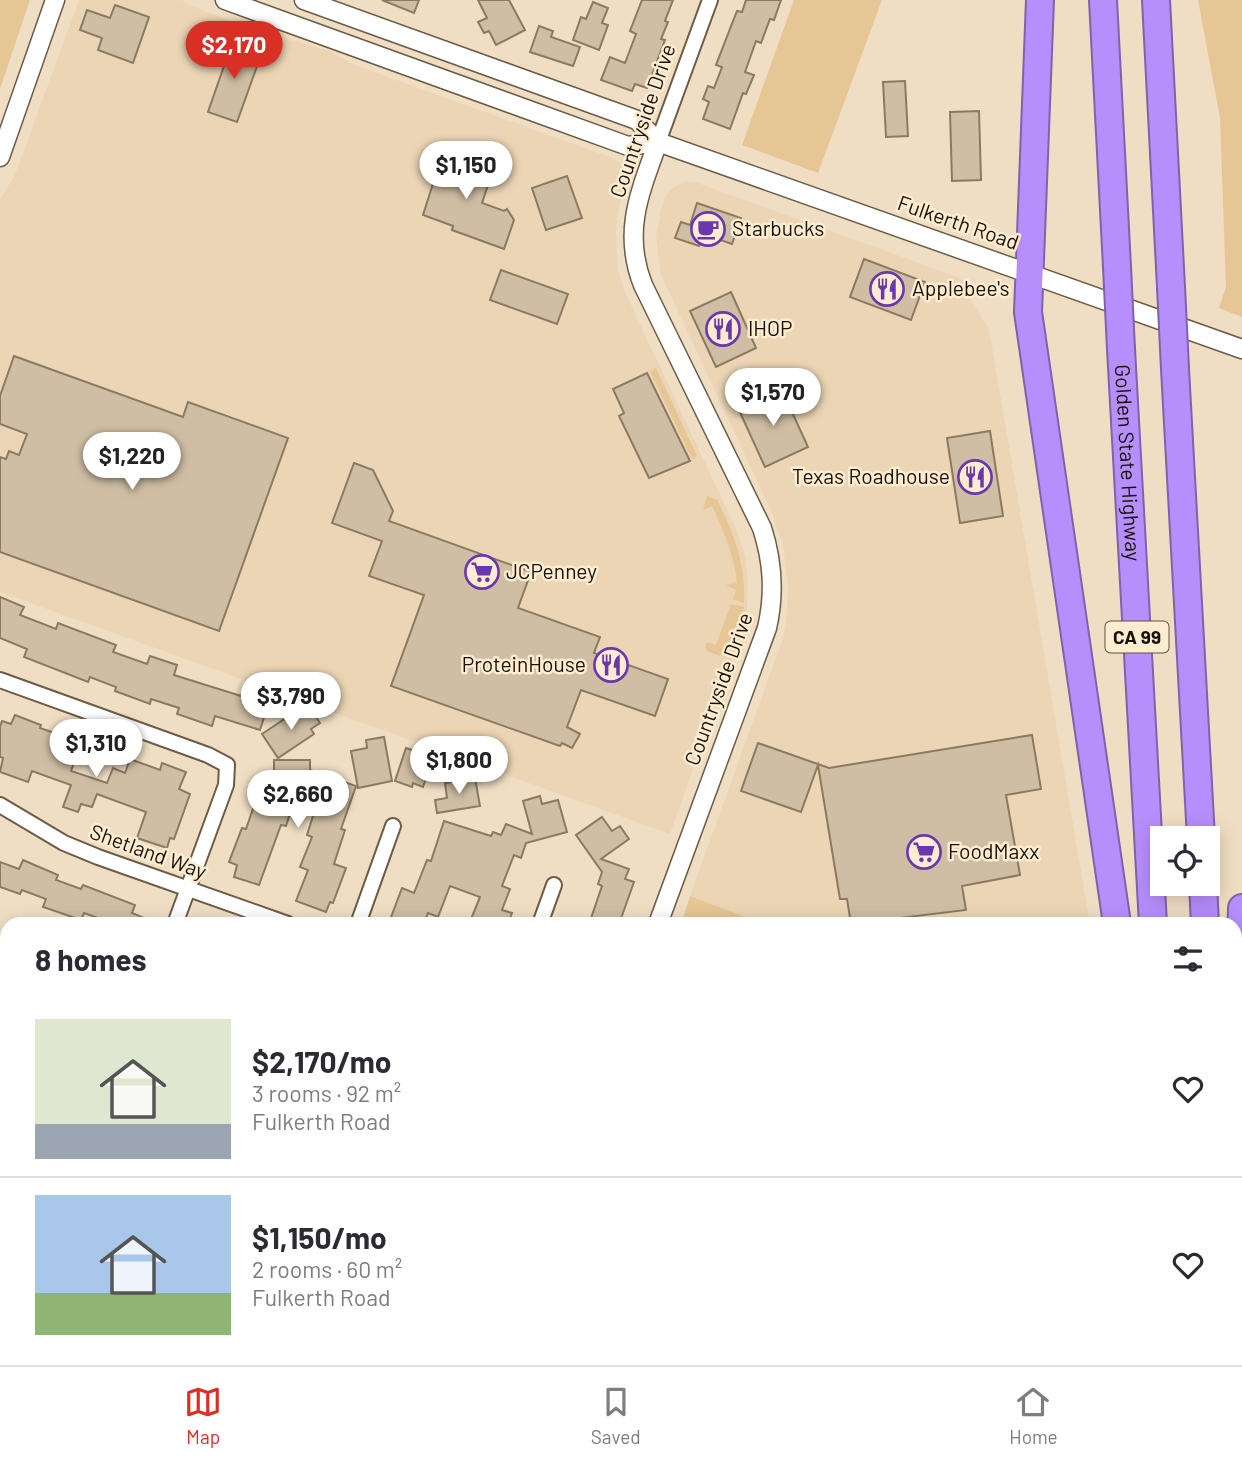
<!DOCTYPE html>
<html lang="en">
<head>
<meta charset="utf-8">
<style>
  :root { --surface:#fff; --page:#f2f2f3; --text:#2b2b33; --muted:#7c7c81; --line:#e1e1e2; --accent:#d93025 }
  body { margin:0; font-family:Barlow,sans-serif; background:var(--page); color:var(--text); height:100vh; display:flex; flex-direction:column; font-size:26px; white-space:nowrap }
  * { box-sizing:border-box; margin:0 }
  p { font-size:23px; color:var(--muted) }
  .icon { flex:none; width:38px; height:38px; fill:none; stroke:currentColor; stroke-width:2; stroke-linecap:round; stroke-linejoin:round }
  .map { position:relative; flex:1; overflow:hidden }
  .details { position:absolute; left:0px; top:917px; width:1242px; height:448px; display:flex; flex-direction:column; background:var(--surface); border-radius:21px 21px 0 0; box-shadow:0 4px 18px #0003 }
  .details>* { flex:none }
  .controls { position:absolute; left:1150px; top:826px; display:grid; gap:14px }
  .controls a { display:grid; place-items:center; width:70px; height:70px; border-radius:0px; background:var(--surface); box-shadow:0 4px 18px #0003; font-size:35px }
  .price { position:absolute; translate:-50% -60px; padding:0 16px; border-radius:24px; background:#fff; color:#222; font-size:23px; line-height:46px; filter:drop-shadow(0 2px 4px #0008) }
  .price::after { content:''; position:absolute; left:50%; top:42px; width:21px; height:16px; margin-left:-10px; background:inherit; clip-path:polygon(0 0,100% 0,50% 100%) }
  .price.current { background:var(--accent); color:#fff }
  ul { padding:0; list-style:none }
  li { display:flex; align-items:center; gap:21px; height:175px; padding:0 35px }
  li+li { border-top:2px solid var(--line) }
  li span { display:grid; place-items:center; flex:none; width:196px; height:140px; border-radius:0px; color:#555 }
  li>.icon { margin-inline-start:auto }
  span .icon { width:84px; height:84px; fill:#fffc; stroke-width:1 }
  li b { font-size:30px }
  h2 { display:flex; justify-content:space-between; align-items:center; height:84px; padding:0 35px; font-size:30px }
  .dock { display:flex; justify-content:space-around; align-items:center; height:98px; border-top:2px solid var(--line); background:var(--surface); font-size:19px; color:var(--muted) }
  .dock a { display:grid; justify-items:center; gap:4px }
  .dock .current { color:var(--accent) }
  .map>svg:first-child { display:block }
  .built { fill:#ebd5b4 }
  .green { fill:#e6c694 }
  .building { fill:#cfbea4; stroke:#8a7a62; stroke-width:2 }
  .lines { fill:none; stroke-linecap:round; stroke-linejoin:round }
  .minor-casing { stroke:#6b5c45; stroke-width:18 }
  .tertiary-casing { stroke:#6b5c45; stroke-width:21 }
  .motorway-casing { stroke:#7f63a8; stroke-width:30 }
  .minor { stroke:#fff; stroke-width:14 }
  .tertiary { stroke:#fff; stroke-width:18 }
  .motorway { stroke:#b78ffd; stroke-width:26 }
  .motorway-bridge-casing { stroke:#7f63a8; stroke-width:30; stroke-linecap:butt }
  .motorway-bridge { stroke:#b78ffd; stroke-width:26 }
  .labels { text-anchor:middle; stroke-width:5; stroke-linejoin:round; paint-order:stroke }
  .shield { fill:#feecd1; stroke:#5d5345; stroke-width:2 }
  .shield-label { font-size:19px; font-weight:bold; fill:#181209 }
  .street-label { font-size:21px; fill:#181209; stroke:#feecd1 }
  .poi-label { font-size:21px; fill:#181209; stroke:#feecd1; text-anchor:start }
</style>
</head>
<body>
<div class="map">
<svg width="1242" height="1365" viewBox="0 0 1242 1365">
  <rect width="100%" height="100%" fill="#f0dec4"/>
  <g class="built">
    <path d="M79,0h102l22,11 61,21 66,19 25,14 255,92 12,7 6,13 -10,36 -2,19 2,38 6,20 112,239 9,26 3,27 -1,27 -6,26 -71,199 -670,-242v-392l15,-25z"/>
    <path d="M686,181l9,1 271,98 -3,9 26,40 101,595h-325l-75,-28 91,-252 5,-18 2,-39 -5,-42 -12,-34 -110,-236 -5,-38 5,-27 5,-15 5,-6z"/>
  </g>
  <g class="green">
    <path d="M0,0h30l-30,89z"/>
    <path d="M794,0h88l-64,173 -76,-28z"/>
    <path d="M1198,0h44v317l-23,-9 7,-21 -6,-169z"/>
    <path d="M656,368l41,88 -5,3 -42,-88z"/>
    <path d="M707,496l10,4c17,34 29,64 27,103l-11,-4 3,-9 -10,-5 11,-2c-3,-28 -13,-52 -25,-77l-9,4z"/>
    <path d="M731,604l13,3 -10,39 -13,7 -1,3 -13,-5 -2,-4 2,-5 9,3z"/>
    <path d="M690,896l75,28h-84z"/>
    <path d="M480,1358h92l1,7h-96z"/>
    <path d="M636,1358h490l1,7h-490z"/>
  </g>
  <g class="building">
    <path d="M382,0h37l-5,13z"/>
    <path d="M478,0h31l16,30 -29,15 -7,-14 -5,2 -6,-11 9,-4z"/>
    <path d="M642,0h31l-8,21 3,1 -7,17 4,1 -18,48 -12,-4 -3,7 -31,-11 9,-23 15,6 11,-29 -6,-3z"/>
    <path d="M746,0h35l-7,20 -4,-1 -9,24 -5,-2 -11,31 9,3 -8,19 -3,-1 -13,36 -27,-10 6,-17 -6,-3 5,-13 6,2 8,-21 -6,-2 21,-54 5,1z"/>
    <path d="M593,2l15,6 -6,15 6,2 -9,25 -26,-10 8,-23 5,2z"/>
    <path d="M115,5l34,12 -16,46 -35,-13 4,-12 -22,-8 7,-20 23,8z"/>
    <path d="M539,26l14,5 -2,6 29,10 -7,19 -43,-14z"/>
    <path d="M228,39l22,8 -2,7 12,4 -23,64 -29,-10 17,-49 -5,-1z"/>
    <path d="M905,81l3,55 -22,1 -3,-55z"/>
    <path d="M979,111l2,69 -29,1 -2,-69z"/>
    <path d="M446,143l31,11 -8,24 19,7 -6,18 22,8 3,-2 7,11 -10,29 -52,-19 1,-4 -30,-11z"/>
    <path d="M567,176l15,42 -36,12 -14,-42z"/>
    <path d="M697,203l44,15 -9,26 -29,-10 -4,12 -24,-8 6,-16 9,3z"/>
    <path d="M864,259l61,23 -14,38 -61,-23z"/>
    <path d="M501,270l67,24 -11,30 -67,-24z"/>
    <path d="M731,292l25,56 -40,19 -26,-56z"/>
    <path d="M14,356l169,61 5,-15 100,36 -69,193 -219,-79v-95l6,2 3,-8 10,4 8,-21 -27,-10v-28z"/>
    <path d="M647,373l43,88 -41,17 -30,-62 5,-3 -11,-24z"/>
    <path d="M781,388l27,59 -43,20 -27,-59z"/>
    <path d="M990,431l13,85 -43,7 -13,-85z"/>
    <path d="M354,463l19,7 20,41 -4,10 142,51 -13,36 82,29 -6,16 74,26 -13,37 -74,-26 -14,37 13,7 -8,14 -10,-5 -2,3 -169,-60 33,-91 -55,-19 13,-35 -50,-18z"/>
    <path d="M0,597l24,10 -4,8 36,14 2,-6 58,22 -3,7 34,12 3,-8 27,9 -3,10 67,21 3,-9 27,9 -11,34 -45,-14 -3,10 -35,-12 2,-6 -28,-9 -1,5 -35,-13 1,-4 -26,-10 -2,5 -64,-25 3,-8 -27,-11z"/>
    <path d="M298,710l4,6 9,-6 9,13 -9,6 3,5 -36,24 -16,-24z"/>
    <path d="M15,715l26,10 -1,3 30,10 -5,13 12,4 -6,16 36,12 6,-15 12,5 5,-14 30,11 2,-7 24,9 -7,17 11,5 -16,45 -4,-1 -3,10 -30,-10 9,-26 -49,-18 -5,13 -11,-3 -3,8 -15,-5 8,-22 -39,-14 -4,11 -28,-10 3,-14 -3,-1v-30l2,-6 9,3z"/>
    <path d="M1032,735l9,54 -35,6 14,80 -58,11 4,24 -115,14 -4,-25h-7l-22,-134 -17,47 -60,-21 17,-48 71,25z"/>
    <path d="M384,737l8,44 -34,7 -7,-37 16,-3 -1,-8z"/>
    <path d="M406,748l27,9 -10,30 -10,-4 -1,4 -17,-6z"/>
    <path d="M274,760h36v10l46,16 -15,43 4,1 -11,34 12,4 -13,35 -3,-1 -4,10 -30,-11 12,-31 -8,-3 12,-30 -5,-2 10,-32 -21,-8 -10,31 -5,-1 -22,60 -25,-8 3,-12 -8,-3 13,-34 4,1 11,-32 4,2 4,-10 9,3z"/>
    <path d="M475,778l5,28 -43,7 -2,-13 12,-2 -2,-15z"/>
    <path d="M540,796l2,8 16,-4 9,32 -41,11 -5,15 -7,-3 -12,31 8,3 -8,21 10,3 -4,11h-39l11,-27 -30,-11 -12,31 -10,-4 -4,11h-24l-10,-4 12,-32 12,5 13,-33 4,1 13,-40 47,15 2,-4 8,3 5,-11 26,10 -9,-33z"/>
    <path d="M602,817l10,14 8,-5 9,13 -28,20 28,10 -4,10 9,3 -15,42h-30l13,-38 -4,-2 4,-12 -26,-37z"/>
    <path d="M23,860l35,15 -2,5 25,9 2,-4 52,20 -3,8 26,11h-43l-31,-11 -3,7 -38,-13 3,-8 -24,-9 -2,4 -20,-7v-25l19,7z"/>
  </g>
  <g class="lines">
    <g class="minor-casing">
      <g id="minor">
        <path d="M658,142l52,-142"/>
        <path d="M0,680l208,75 19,10 -1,20 -51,139"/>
        <path d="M0,805l64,38 34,14 190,67"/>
        <path d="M358,924l35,-98"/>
        <path d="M540,924l14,-39"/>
        <path d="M0,1002l7,3"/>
        <path d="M0,1178l7,3"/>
        <path d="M0,1362l7,3"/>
        <path d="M464,1365l3,-7"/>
      </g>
    </g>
    <g class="tertiary-casing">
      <g id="tertiary">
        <path d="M225,0l403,146 30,-4 584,207"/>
        <path d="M304,0l333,120 21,22"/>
        <path d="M658,142c-18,50 -36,90 -15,143l119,243c11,34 13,65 5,100l-109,296"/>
        <path d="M0,157l55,-157"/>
        <path d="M592,1358l1,7"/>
        <path d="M620,1358l1,7"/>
      </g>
    </g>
    <g class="motorway-casing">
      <g id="motorway">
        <path d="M1040,0l-12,312 89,612"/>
        <path d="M1103,0l14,267"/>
        <path d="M1156,0l15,287"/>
        <path id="s1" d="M1121,349l32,575"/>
        <path d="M1175,369l26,469"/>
        <path d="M1203,884l2,40"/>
        <path d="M1236,1073l6,-165"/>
        <path d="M1171,1358l4,7"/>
        <path d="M1229,1358v7"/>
      </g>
    </g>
    <use href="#minor" class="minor"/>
    <use href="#tertiary" class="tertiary"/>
    <use href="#motorway" class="motorway"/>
    <g class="motorway-bridge-casing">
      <g id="motorway-bridge">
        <path d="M1117,267l4,82"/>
        <path d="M1171,287l4,82"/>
      </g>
    </g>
    <use href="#motorway-bridge" class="motorway-bridge"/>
  </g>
  <defs>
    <g id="cafe-ring" transform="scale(1.75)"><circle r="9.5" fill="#feecd1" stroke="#6b37ae" stroke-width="1.5"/><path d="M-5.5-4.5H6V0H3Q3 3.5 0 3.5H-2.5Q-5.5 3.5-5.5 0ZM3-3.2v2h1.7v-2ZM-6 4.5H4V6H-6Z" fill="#6b37ae"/></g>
    <g id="restaurant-ring" transform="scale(1.75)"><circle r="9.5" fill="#feecd1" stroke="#6b37ae" stroke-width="1.5"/><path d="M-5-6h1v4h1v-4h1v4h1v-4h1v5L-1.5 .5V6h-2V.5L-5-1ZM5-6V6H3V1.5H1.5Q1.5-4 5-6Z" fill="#6b37ae"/></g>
    <g id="supermarket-ring" transform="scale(1.75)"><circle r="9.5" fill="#feecd1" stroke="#6b37ae" stroke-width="1.5"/><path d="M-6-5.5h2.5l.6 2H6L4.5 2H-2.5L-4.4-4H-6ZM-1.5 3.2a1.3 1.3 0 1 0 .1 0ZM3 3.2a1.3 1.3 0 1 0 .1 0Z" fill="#6b37ae"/></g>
  </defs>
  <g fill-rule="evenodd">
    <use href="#cafe-ring" x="708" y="229"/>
    <use href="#restaurant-ring" x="887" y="289"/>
    <use href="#restaurant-ring" x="723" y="329"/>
    <use href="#restaurant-ring" x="975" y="477"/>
    <use href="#supermarket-ring" x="482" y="572"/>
    <use href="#restaurant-ring" x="611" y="665"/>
    <use href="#supermarket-ring" x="924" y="852"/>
  </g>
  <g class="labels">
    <rect class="shield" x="1105.5" y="621.5" width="63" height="31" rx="5"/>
    <g class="shield-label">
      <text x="1137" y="644">CA 99</text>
    </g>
    <g class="street-label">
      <text transform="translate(643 121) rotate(-71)" y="7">Countryside Drive</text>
      <text transform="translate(958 223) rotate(19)" y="7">Fulkerth Road</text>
      <text dy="7" stroke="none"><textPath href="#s1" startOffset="114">Golden State Highway</textPath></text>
      <text transform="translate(719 689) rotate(-70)" y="7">Countryside Drive</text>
      <text transform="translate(148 852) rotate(20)" y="7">Shetland Way</text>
    </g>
    <g class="poi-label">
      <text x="732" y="236">Starbucks</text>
      <text x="912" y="296">Applebee's</text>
      <text x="748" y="336">IHOP</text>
      <text x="950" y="484" text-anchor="end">Texas Roadhouse</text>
      <text x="506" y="579">JCPenney</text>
      <text x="586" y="672" text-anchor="end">ProteinHouse</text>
      <text x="948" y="859">FoodMaxx</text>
    </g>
  </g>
</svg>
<div class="controls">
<a><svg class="icon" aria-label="locate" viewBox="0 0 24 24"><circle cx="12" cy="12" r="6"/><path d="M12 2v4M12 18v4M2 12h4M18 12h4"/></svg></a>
</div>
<b class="price current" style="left:234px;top:81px">$2,170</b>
<b class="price" style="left:466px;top:201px">$1,150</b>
<b class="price" style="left:773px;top:428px">$1,570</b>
<b class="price" style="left:132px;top:492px">$1,220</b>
<b class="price" style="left:291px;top:732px">$3,790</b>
<b class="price" style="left:96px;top:779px">$1,310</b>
<b class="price" style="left:459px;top:796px">$1,800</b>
<b class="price" style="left:298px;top:830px">$2,660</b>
<section class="details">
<h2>8 homes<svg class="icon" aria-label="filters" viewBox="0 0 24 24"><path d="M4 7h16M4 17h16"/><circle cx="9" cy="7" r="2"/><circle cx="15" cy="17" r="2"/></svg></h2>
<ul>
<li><span style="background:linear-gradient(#dfe7d0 75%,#9aa5b1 0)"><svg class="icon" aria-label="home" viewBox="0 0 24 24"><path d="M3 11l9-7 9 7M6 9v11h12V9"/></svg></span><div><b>$2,170/mo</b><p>3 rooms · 92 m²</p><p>Fulkerth Road</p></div><svg class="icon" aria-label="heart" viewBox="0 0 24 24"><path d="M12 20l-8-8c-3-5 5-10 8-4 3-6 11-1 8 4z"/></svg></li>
<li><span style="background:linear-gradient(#a9c7e8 70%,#8fb573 0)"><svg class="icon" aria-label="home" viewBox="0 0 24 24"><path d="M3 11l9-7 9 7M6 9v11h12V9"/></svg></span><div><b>$1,150/mo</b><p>2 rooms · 60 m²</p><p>Fulkerth Road</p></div><svg class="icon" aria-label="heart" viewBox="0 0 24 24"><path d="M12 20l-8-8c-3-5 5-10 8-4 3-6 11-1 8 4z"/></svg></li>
</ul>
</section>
</div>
<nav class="dock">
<a class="current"><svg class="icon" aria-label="map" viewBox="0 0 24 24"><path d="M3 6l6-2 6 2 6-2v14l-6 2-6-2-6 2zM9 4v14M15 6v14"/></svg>Map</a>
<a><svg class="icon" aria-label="saved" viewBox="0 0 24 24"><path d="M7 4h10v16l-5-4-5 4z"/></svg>Saved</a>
<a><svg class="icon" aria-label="home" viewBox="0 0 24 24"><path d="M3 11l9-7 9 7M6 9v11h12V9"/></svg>Home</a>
</nav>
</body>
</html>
